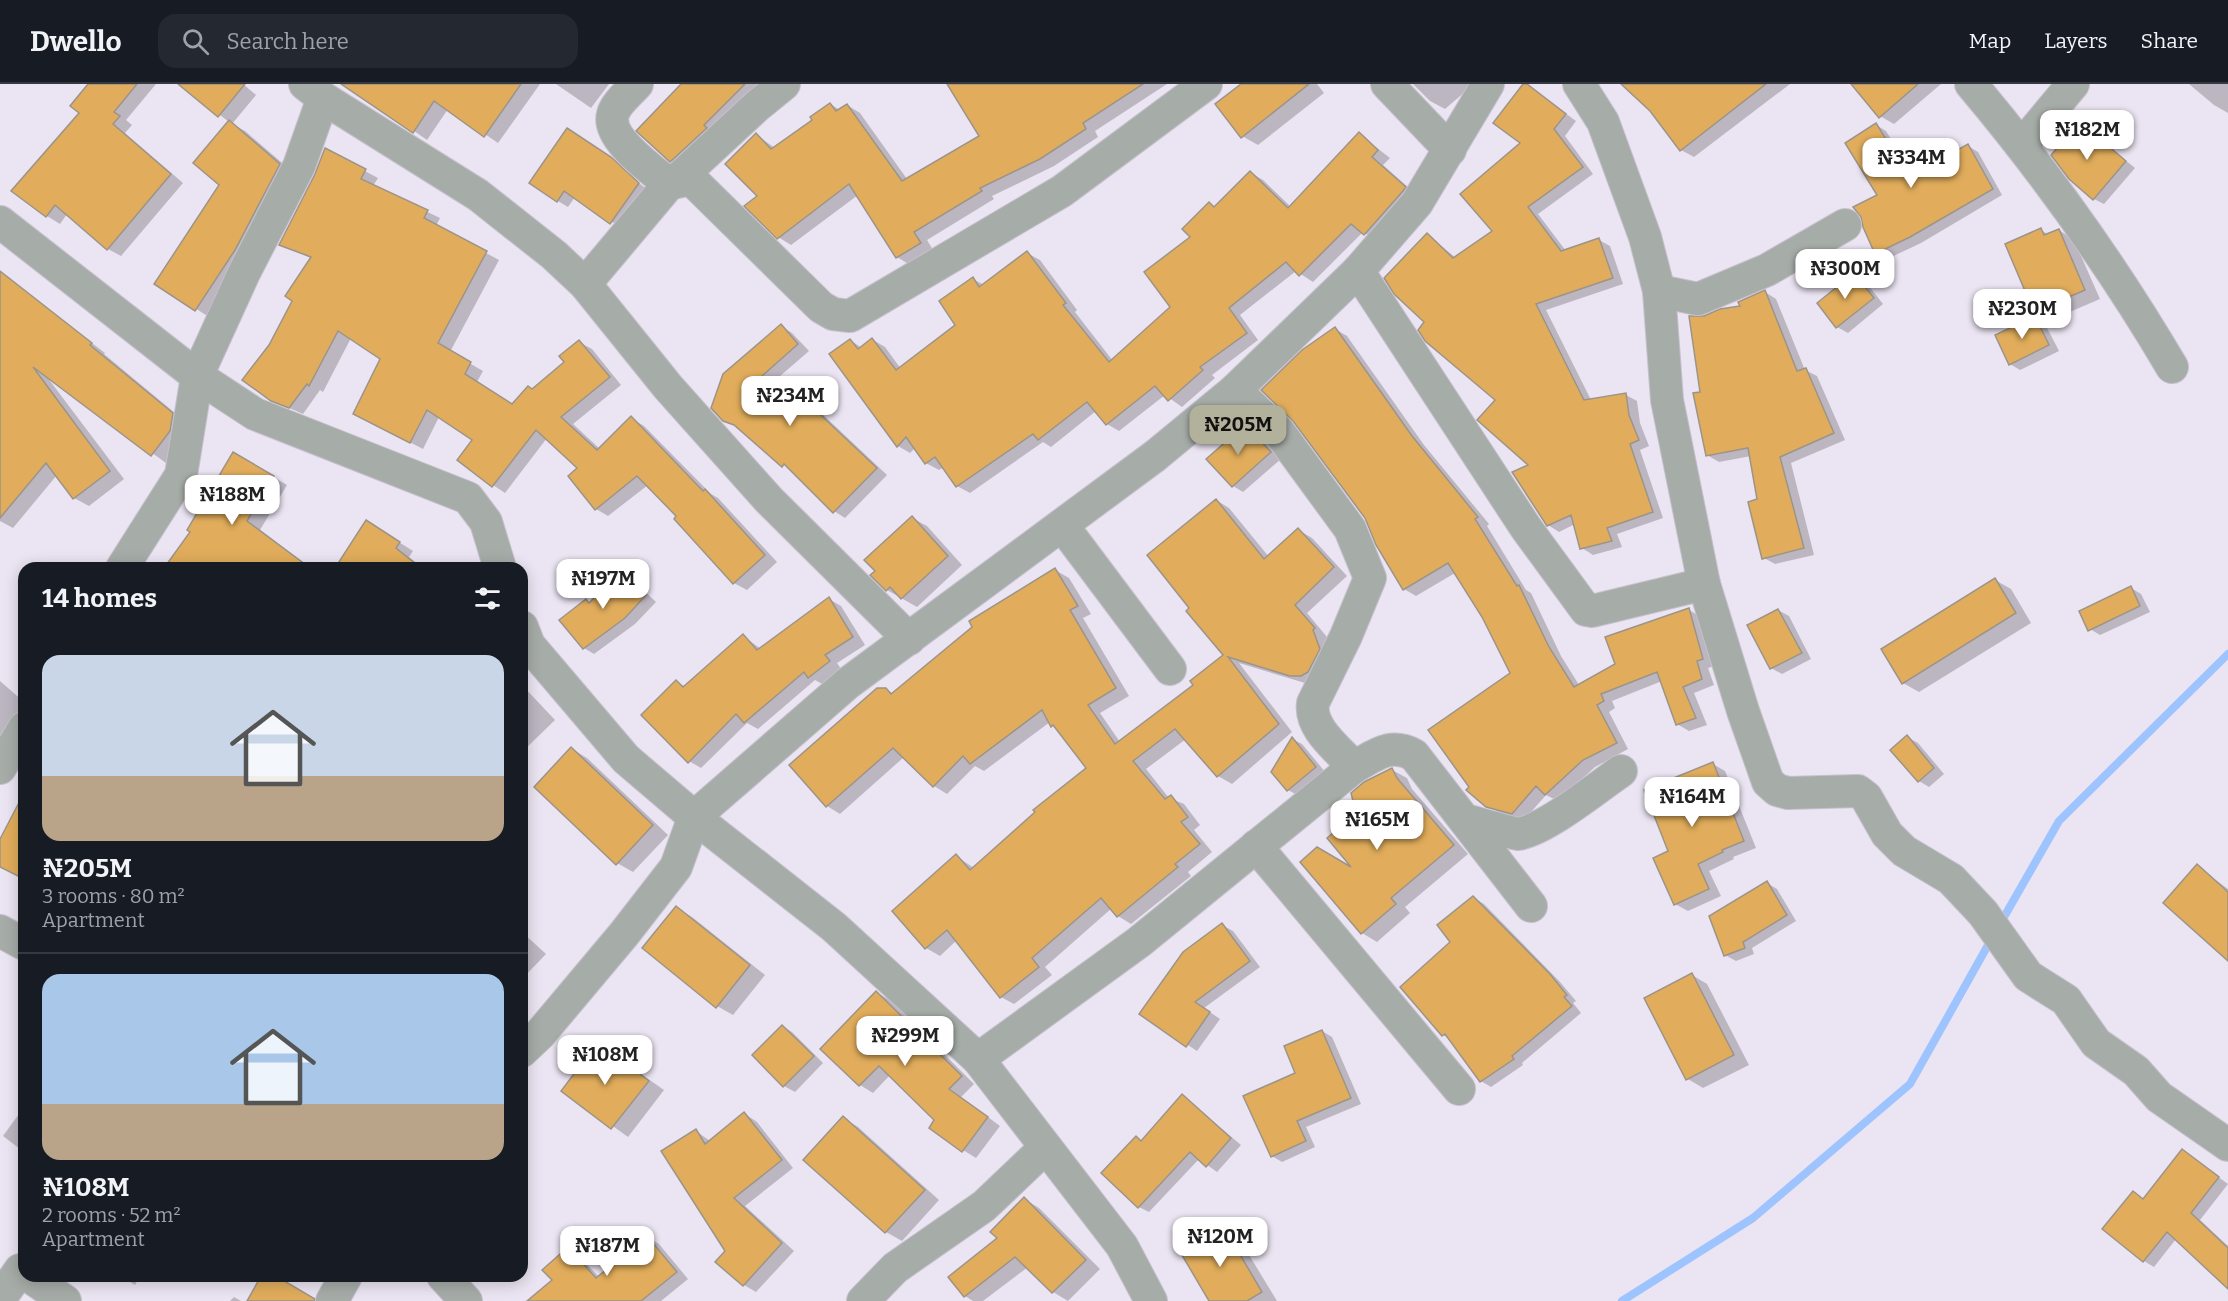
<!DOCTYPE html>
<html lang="en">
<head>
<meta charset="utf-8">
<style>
  :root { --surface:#171b24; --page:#242831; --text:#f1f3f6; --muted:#9ea1a6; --line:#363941; --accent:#b2b19c }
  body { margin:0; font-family:Bitter,serif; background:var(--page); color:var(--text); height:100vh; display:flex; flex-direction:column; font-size:22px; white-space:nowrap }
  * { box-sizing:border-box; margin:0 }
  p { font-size:20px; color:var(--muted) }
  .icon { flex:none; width:33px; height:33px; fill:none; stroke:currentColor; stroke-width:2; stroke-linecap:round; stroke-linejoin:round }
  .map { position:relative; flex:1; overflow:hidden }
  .side { position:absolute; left:18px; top:478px; width:510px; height:720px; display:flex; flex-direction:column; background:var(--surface); border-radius:18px; box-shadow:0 3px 15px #0003 }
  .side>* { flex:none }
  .price { position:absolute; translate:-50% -51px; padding:0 14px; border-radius:12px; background:#fff; color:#222; font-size:20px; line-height:39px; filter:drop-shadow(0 2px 3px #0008) }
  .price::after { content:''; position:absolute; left:50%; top:36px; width:18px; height:14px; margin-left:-9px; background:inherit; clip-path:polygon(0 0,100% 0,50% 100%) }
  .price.current { background:var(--accent); color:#111 }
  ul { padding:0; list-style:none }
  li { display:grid; align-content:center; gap:12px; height:318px; padding:0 24px }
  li+li { border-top:2px solid var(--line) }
  li span { display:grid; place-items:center; height:186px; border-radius:18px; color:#555 }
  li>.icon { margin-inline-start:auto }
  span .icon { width:108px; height:108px; fill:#fffc; stroke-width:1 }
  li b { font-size:26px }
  h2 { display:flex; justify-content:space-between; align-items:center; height:72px; padding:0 24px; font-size:26px }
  header { display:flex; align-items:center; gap:36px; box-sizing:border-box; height:84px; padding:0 30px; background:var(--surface); border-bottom:2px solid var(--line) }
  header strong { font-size:28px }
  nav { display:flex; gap:33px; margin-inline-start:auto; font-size:21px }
  .search { width:420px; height:54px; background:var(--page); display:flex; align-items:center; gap:15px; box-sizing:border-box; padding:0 21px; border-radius:18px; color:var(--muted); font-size:22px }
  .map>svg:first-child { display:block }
  .shadow { fill:#0003 }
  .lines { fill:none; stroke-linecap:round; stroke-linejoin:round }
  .stream { stroke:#9dc4fe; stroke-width:8 }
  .building { fill:#e1ad5c; stroke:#9c9488; stroke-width:1.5 }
  .minor-casing { stroke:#c6c0cd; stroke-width:34 }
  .minor { stroke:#a6aca7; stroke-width:32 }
</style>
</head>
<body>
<header>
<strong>Dwello</strong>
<div class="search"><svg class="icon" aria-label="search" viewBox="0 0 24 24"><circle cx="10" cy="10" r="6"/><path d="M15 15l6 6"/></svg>Search here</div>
<nav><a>Map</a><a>Layers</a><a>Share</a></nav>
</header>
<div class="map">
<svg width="2228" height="1217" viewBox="0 0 2228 1217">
  <rect width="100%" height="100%" fill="#ebe4f2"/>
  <g class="shadow">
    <path d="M90,0h66l-30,36 6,5 -7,8 58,50 -62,73 -13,-7 -41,-35 -7,10 -13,-8z"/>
    <path d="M180,0h63l13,11 -24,29 13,7 50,43 -83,145 -56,-36 65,-98 8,-63z"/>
    <path d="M347,0h193l-42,59 -50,-34 -21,31z"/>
    <path d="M556,0h53l-18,24z"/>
    <path d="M683,0h82l-81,84 -13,-7z"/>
    <path d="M949,0h218l-72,47 3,6 -44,29 -62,30 2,3 -67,41 6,10 -23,15 -13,-8 -39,-62 -67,50 -13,-8 -18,-40 -4,-62 19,13 39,-27 16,-17 10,6 7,-5 13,8 47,66 74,-43z"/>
    <path d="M1244,0h73l7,9 -66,52 -16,-9z"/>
    <path d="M1413,0h61l-29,25 -15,-8z"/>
    <path d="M1525,0l51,37 -11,15 28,38 -55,40 28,37 33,-11 11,6 13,38 -77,26 45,90 35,-5 11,6 3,22 9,23 -9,4 23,68 -46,16 5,13 -29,8 -11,-7 -7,-24 -16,8 -11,-7 -18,-60 -33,-66 -71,-77 2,-87 28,23 38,-26 29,-89z"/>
    <path d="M1623,0h167l-96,73 -13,-7 -30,-40z"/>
    <path d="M1853,0h88l-47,40 -14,-8z"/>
    <path d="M2189,0h39v29l-14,-8z"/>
    <path d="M2080,40l55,44 -31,36 -10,-5z"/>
    <path d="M1876,41l10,6 28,45 54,-30 10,6 24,43 -81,48 -34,16 -11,-6 4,-57z"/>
    <path d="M1359,50l31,24 -7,7 34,30 -40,46 -14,-9 -50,50 -17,-11 -56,44 18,25 -46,35 3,3 -33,29 -17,-12 -46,36 -12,-7 -11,-13 -45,36 -8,-5 -73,51 -13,-7 -13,-19 -5,3 -13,-7 -11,-15 -5,5 -12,-7 -48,-106 12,8 11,-8 12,7 16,22 56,-44 16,-46 11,6 43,-32 13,7 37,50 -2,2 38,49 59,-53 21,-71 16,-33 7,4 35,-35 12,7 28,27z"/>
    <path d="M578,52l70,54 -27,38 -46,-31 -7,10 -10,-6z"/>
    <path d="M325,66l53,28 -5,8 67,32 -4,8 63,34 -49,92 33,19 -6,11 35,23 54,-43 13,-20 13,7 29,36 -48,39 27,25 31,-31 13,8 67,68 7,4 59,64 -30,28 -13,-7 -86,-98 -40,31 -12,-7 -16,-41 -33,-30 -42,55 -12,-8 -18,-45 -36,-23 -16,32 -56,-29 15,-62 -31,-20 -28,54 -3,-2 -17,24 -32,-14 -1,-54 24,-45 17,-43 -30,-14 35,-69z"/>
    <path d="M2041,146l8,5 10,-5 15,10 26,59 -49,21 -15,-9 -29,-66z"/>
    <path d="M1855,191l10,6 18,23 -35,29 -11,-6z"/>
    <path d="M8,195l97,74 -1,1 83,69 -3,16 -18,24 -119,-86 77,102 -35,27 -15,-8 -17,-23 -44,53 -13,-7v-233z"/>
    <path d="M1765,208l11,7 29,71 12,6 28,64 -54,23 23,92 -39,9 -11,-6 -5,-57 -8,-45 -32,6 -12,-7 -6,-62 4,-76 37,-9z"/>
    <path d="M2035,234l10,6 14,27 -39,19 -10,-6z"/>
    <path d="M781,242l11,7 17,18 -45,39 29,29 14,-15 12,7 68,64 -42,43 -11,-7 -41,-39 -52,-43 -17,-9z"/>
    <path d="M1335,245l12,7 77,109 65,79 -2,2 39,64 5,3 30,63 18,29 37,-21 73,-54 12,7 13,49 -6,2 6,17 -20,8 13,32 -18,6 -12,-7 -15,-43 -50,20 3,7 -6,4 19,37 -33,18 -37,34 -12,-6 -22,25 -24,-7 -13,-7 25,-133 -29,-57 -28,-43 -39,23 -12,-7z"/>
    <path d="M1245,342l11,6 25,27 -38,33 -10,-6z"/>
    <path d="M233,370l54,31 -27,45 51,38h-145l26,-37z"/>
    <path d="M1216,416l13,8 40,49 29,-27 14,8 35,38 -40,37 20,24 -1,1 6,13 -10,28 -17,4 -66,-20 53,69 -60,52 -14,-8 -32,-37 -40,30 23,29 15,6 16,21 -6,5 18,22 -24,20 3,4 -60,48 -13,-8 -6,-8 -67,59 7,8 -38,29 -13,-7 -44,-57 -17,16 -14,-8 30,-92 18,12 114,-99 -30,-40 -8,-7 -66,49 -9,-5 -28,28 -13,-8 -30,-29 -64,57 -13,-8 58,-117 9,5 161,-124 14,8 22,36 -8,4 46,78 -29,17 20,29 76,-57 30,-30 -34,-47z"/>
    <path d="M912,434l15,8 35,39 -45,42 -30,-17z"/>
    <path d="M367,438l46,29 -4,6 14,11h-87z"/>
    <path d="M621,488l10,6 25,24 -21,22 -41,30 -10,-6 2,-47 5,3z"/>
    <path d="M1995,496l16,9 20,34 -112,69 -16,-9z"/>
    <path d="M2131,504l10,6 9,18 -50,23 -10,-6z"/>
    <path d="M829,515l12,7 24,39 -28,18 4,6 -19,15 -7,-4 -57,49 -11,-6 -46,45 -12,-7 -13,-79 10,5 57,-51 18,13z"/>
    <path d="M1778,526l11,6 22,43 -29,15 -11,-6z"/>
    <path d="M0,597l24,21v8l-24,27z"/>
    <path d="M522,601l33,35 -33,32z"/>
    <path d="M1907,653l11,6 26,31 -15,13 -10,-6z"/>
    <path d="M1292,655l10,5 24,29 -27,23 -11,-6z"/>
    <path d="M572,665l15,9 81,77 -35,37 -16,-9z"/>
    <path d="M1713,680l12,7 31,77 -23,9 1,2 -25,12 12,25 -33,15 -13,-7 -5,-52z"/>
    <path d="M1392,686l15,8 5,11 56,65 -63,53 5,6 -33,29 -15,-9 -5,-61 1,-58z"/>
    <path d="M24,721v74l-24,-13v-24z"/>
    <path d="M2197,782l31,23v70z"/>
    <path d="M1767,799l10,6 19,32 -44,27 2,6 -18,7 -11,-6z"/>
    <path d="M1474,814l10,6 76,78 16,19 -3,2 8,10 -59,50 1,2 -32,22 -10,-6 -29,-41 -9,-5 9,-92z"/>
    <path d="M677,824l15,9 73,58 -32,40 -16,-9z"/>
    <path d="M1222,841l11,6 27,36 -56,41 16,11 -23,32 -56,-37z"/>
    <path d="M522,848l24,22 -24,25z"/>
    <path d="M1692,891l15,9 42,81 -46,23 -15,-9z"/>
    <path d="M877,909l13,7 84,84 -13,13 39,29 -24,32 -13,-8 -73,-75 -17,18 -13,-8z"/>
    <path d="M782,942l10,6 31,31 -28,29 -11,-6 -30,-31z"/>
    <path d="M1322,947l10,6 29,67 -55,23 9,20 -33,15 -10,-6 25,-82z"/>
    <path d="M598,960l66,46 -36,47 -65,-47z"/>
    <path d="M1183,1012l58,49 -24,27 -18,-13 -50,53 -10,-5 -3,-69 6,3z"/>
    <path d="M24,1023v45l-21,-16z"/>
    <path d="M745,1030l12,8 36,46 -48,38 49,45 -38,41 -12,-7 -48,-154 14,10z"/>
    <path d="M843,1034l15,9 81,73 -37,41 -16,-9 -81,-73z"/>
    <path d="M2182,1067l46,33 -28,36 28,26v39l-52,-46 -22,28 -10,-6 -11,-68 11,6z"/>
    <path d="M1024,1115l15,9 61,61 -32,32 -15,-9 -25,-25 -45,34h-10l-8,-5z"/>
    <path d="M1222,1142l15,9 40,66h-66z"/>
    <path d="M648,1153l11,7 29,35 -27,22h-131l24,-21 14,-31 11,7 20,21z"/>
    <path d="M120,1192h20l-5,9z"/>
    <path d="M234,1213l7,4h-11z"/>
  </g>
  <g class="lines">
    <g class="stream">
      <path d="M2000,840l59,-103 169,-167"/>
      <path d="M1622,1217l131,-83 157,-134 82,-146"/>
    </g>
  </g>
  <g class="building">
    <path d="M88,0h49l-23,28 6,4 -7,8 58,50 -64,76 -52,-45 -9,12 -35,-26 68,-78 -9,-7z"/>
    <path d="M178,0h67l-27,33z"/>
    <path d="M341,0h180l-37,53 -50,-36 -21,32z"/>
    <path d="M681,0h64l-41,41 3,3 -37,34 -34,-31z"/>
    <path d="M947,0h196l-60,39 3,6 -46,30 -60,29 2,3 -68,41 7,11 -25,15 -47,-74 -72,55 -33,-33 13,-10 -32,-32 31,-31 15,16 41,-29 -2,-3 20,-14 6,8 11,-7 55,77 77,-45z"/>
    <path d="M1241,0h68l-68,54 -26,-34z"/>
    <path d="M1523,0h4l39,30 -12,15 29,38 -55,40 33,44 38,-13 14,40 -77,26 48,96 42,-7 3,22 10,25 -9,4 23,68 -46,16 5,13 -32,8 -9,-34 -24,11 -35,-54 16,-7 -51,-45 18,-20 -70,-59 -7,-11 6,-8 -30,-28 -10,-16 43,-45 26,25 39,-27 -32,-37 60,-51 -27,-20z"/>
    <path d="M1621,0h145l-86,67 -30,-40z"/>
    <path d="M1851,0h67l-39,34z"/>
    <path d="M229,36l51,44 -45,86 -40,61 -41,-27 65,-99 -26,-22z"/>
    <path d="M2080,38l46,39 -33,39 -24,-21 -18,-24z"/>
    <path d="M1876,39l33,54 59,-33 25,45 -83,48 -35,17 -12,-27 -2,-10 -8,-10 24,-12 -32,-52z"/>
    <path d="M567,44l44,29 28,26 -29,41 -46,-33 -7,11 -28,-19z"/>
    <path d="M1359,48l19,18 -6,7 34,30 -3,4 -39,44 -13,-11 -52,52 -13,-14 -57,46 18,25 -47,34 3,3 -35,31 -13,-15 -49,39 -19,-23 -49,38 -5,-6 -77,53 -21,-30 -10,7 -19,-27 -9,10 -68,-93 21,-15 8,10 14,-11 24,32 59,-45 -16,-24 34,-24 6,10 48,-36 39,52 -3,2 46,57 61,-55 -26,-35 46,-35 -8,-8 27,-27 5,5 36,-36 38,37z"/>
    <path d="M325,64l41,21 -5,10 67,31 -4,8 63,33 -49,92 33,19 -6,12 47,30 16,-18 4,3 32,-27 -5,-6 20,-16 31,37 -49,40 36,33 34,-34 72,75 2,-2 60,66 -32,29 -59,-65 2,-3 -39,-40 -42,34 -27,-34 9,-8 -41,-38 -44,57 -35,-27 15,-20 -45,-30 -17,33 -57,-29 27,-55 -42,-28 -29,55 -2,-2 -18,24 -18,-7 -29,-21 27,-35 23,-44 -7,-5 26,-39 -32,-12 36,-71z"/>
    <path d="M2041,144l3,7 15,-6 26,61 -51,22 -29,-68z"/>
    <path d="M0,187l92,72 -2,2 83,68 -3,18 -19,25 -118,-89 77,104 -37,28 -27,-36 -46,55z"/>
    <path d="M1854,189l20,25 -38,30 -19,-25z"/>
    <path d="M1765,206l32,81 9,-3 28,65 -54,24 24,91 -42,11 -14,-57 9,-3 -9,-51 -42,8 -13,-63 7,-1 -11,-76h15l16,-7 20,-3 -2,-4z"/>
    <path d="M2035,232l14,29 -40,20 -14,-30z"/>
    <path d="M781,240l17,20 -44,39 36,37 17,-18 70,66 -44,45 -49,-49 -2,3 -48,-42 -11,-4 -12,-13 12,-34z"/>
    <path d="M1335,243l77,109 66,81 -3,2 42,67 2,-1 30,62 25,40 41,-23 -10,-27 84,-29 14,51 -6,2 5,18 -19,8 13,31 -20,7 -19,-53 -56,22 3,7 -7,4 20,38 -34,17 -38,35 -9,-9 -24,28 -26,-7 -20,-17 3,-3 -41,-57 82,-57 -28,-56 -34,-54 -45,27 -27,-45 -11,-27 -72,-97 -32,-31 41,-40z"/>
    <path d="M1245,341l26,27 -39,35 -26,-28z"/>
    <path d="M233,368l41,24 -27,45 63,47h-146l26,-36 -3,-2z"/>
    <path d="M1216,415l48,60 34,-31 36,39 -39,38 20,23 -2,2 7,19 -12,23 -7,4h-11l-62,-19 51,67 -62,53 -42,-48 -42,32 32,38 6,-4 17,22 -7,5 19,22 -25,20 3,3 -61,50 -16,-19 -69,60 7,9 -39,31 -53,-68 -22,19 -33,-38 64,-57 14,16 65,-58 -2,-2 53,-42 -33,-43 -2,2 -9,-17 -72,54 -7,-8 -30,31 -40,-39 -67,59 -37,-42 88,-77h9l5,6 81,-67 -3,-6 86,-53 23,38 -8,4 46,78 -28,17 27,39 78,-59 -3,-4 33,-26 -37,-44 3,-3 -42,-53z"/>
    <path d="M912,432l36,40 -47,43 -11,-12 -4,4 -16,-16 5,-4 -11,-11z"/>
    <path d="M366,436l34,22 -4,6 25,20h-86z"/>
    <path d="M621,486l25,25 -21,23 -42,31 -24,-29 27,-21 3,4z"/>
    <path d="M1995,494l21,35 -114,71 -21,-35z"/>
    <path d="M2131,502l9,20 -52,25 -9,-20z"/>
    <path d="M829,513l24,40 -28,18 5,6 -22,17 -4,-6 -60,51 -8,-9 -48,49 -47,-48 35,-35 7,7 60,-53 14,16z"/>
    <path d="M1778,525l24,44 -32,16 -23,-44z"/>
    <path d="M1907,651l27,33 -16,14 -28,-32z"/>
    <path d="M1292,653l24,30 -29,24 -16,-19z"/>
    <path d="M571,663l82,78 -37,40 -82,-78z"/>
    <path d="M1713,678l31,79 -22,9 1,2 -25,12 11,25 -35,16 -21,-47 15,-7 -24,-61z"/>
    <path d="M1392,684l5,10 57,67 -63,53 5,6 -35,30 -61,-72 17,-15 34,20 -24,-29 29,-25 -5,-20 13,-11z"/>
    <path d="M24,709v71l-6,12 -18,-9v-28z"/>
    <path d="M2197,780l31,28v69l-65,-58z"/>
    <path d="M1767,797l20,34 -44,27 2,6 -21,8 -15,-40z"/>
    <path d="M1473,812l77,78 17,21 -3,2 8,9 -60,50 2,3 -34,23 -35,-48 -3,2 -42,-49 50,-45 -13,-17z"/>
    <path d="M676,822l74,59 -34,43 -74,-60z"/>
    <path d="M1222,839l28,38 -55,41 15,10 -24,35 -47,-33 44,-62z"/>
    <path d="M1692,889l42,82 -48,25 -42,-82z"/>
    <path d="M876,907l86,85 -13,13 39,28 -26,35 -33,-24 5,-8 -55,-54 -20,20 -39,-37z"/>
    <path d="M782,941l32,31 -31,31 -31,-32z"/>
    <path d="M1322,946l29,68 -54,23 9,20 -35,16 -28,-61 52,-23 -11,-27z"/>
    <path d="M598,958l51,39 -38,48 -50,-38z"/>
    <path d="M1182,1010l49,44 -25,29 -16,-15 -52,56 -37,-35 35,-37 5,5z"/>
    <path d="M744,1028l38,48 -48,38 48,45 -39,43 -28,-24 10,-11 -64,-100 35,-22 9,15z"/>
    <path d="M843,1032l82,74 -40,43 -82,-73z"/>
    <path d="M2182,1065l37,28 -28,36 37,35v41l-61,-57 -24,30 -41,-33 31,-38 10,8z"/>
    <path d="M1024,1113l62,63 -34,33 -37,-36 -51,40 -16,-20 49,-39 -7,-6z"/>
    <path d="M1222,1140l40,68 -15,9h-38l-30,-51z"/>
    <path d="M647,1152l30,36 -36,29h-114l25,-21 -10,-10 26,-23 28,31z"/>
    <path d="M261,1192h15l39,23 -1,2h-67z"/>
  </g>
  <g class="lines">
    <g class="minor-casing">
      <g id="minor">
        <path d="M305,0l18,14 155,97 76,60 31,29 83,103 101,113 140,139"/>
        <path d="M637,0c-7,8 -21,19 -24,30 -7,24 38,55 56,70"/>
        <path d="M1387,0l63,66"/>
        <path d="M1579,0l24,38 42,115 14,54 8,109 37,184 39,127 25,71 9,8 11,3 70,-2 8,6 21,37 17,17 47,28 32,34 45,63 38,24 30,43 40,28 23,26 69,48"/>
        <path d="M1971,0c75,89 142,183 201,283"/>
        <path d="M2022,61l51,-61"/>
        <path d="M677,96l80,-74 27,-22"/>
        <path d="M0,138l197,154 58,38 213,84 18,24 14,46"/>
        <path d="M1358,187l168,257 60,82 6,1 112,-27"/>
        <path d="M585,200l84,-100 18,-4 8,3 126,124 12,7 17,2 212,-125 144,-107"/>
        <path d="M1659,207l39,8 69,-29 78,-45"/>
        <path d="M1235,306l44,42 71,97 20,49 -24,58 -33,67c-4,25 25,46 41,64"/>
        <path d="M1062,441l108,144"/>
        <path d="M122,484l59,-93 16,-99 47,-103 55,-107 24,-68"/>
        <path d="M522,543l7,18 97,114 68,58 140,110 144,132 144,187 29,55"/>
        <path d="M0,684l24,-40"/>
        <path d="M1465,736c8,2 50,14 53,14 27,-4 80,-47 103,-63"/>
        <path d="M1256,762l203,243"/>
        <path d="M0,847l24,13"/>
        <path d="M522,967l18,-17 84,-100 52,-67 18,-50 154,-134 307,-227 80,-66 123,-119 59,-68 71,-119"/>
        <path d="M978,975l161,-117 215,-175c22,-12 36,-25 60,-12l117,151"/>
        <path d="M29,1192l36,25"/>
        <path d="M443,1192l23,25"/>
        <path d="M0,1215l20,-29"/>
        <path d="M332,1217l14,-25"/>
        <path d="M863,1217l32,-33 89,-62 61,-58"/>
      </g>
    </g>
    <use href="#minor" class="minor"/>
  </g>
</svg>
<b class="price" style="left:2087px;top:77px">₦182M</b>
<b class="price" style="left:1911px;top:105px">₦334M</b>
<b class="price" style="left:1845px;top:216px">₦300M</b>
<b class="price" style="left:2022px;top:256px">₦230M</b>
<b class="price" style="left:790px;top:343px">₦234M</b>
<b class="price current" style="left:1238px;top:372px">₦205M</b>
<b class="price" style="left:232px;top:442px">₦188M</b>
<b class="price" style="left:603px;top:526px">₦197M</b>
<b class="price" style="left:1692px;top:744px">₦164M</b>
<b class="price" style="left:1377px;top:767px">₦165M</b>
<b class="price" style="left:905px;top:983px">₦299M</b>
<b class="price" style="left:605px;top:1002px">₦108M</b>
<b class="price" style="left:1220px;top:1184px">₦120M</b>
<b class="price" style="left:607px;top:1193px">₦187M</b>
<section class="side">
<h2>14 homes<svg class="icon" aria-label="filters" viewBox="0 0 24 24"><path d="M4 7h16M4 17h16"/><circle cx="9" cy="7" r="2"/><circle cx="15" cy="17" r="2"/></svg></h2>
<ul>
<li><span style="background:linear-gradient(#c9d6e8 65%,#b9a48a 0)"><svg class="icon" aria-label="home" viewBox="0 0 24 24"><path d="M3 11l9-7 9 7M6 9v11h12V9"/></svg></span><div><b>₦205M</b><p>3 rooms · 80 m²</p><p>Apartment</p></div></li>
<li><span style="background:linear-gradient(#a9c7e8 70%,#b9a48a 0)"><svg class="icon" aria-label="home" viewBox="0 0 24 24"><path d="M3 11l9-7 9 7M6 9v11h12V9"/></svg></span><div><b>₦108M</b><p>2 rooms · 52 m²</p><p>Apartment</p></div></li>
</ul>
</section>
</div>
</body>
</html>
